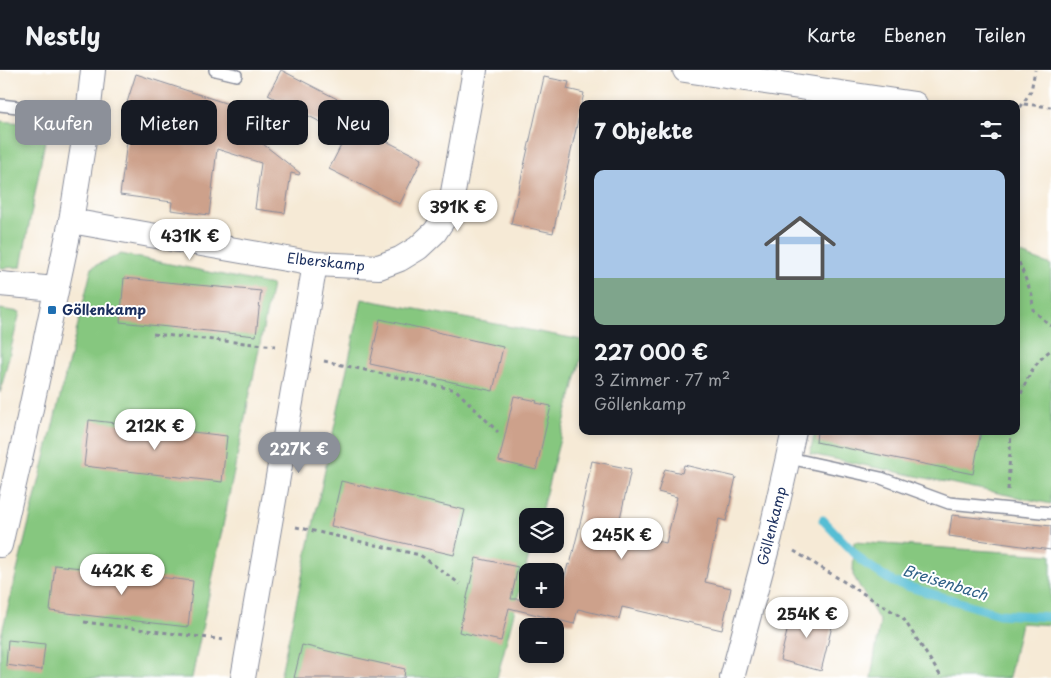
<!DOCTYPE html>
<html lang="de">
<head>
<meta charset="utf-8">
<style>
  :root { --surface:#171b24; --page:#242831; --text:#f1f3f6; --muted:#9ea1a6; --line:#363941; --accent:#8c9099 }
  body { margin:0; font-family:"Playpen Sans",sans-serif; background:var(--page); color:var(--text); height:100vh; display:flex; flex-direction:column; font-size:19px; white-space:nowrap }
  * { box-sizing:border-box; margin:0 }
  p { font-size:16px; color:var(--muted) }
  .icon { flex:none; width:28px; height:28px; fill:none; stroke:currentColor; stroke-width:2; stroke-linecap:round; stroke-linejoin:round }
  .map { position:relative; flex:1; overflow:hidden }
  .details { position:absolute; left:579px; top:30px; width:441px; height:335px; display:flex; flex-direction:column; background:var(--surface); border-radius:10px; box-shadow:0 2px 8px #0003 }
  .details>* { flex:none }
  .top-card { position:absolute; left:15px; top:30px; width:475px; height:45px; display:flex; gap:10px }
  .buttons { position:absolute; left:519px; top:438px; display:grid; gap:10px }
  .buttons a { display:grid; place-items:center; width:45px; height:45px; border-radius:10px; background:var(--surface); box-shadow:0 2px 8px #0003; font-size:25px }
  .price { position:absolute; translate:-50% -42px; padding:0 11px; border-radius:18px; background:#fff; color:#222; font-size:16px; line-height:32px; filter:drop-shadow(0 1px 2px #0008) }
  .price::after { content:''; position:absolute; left:50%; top:30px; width:15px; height:11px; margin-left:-8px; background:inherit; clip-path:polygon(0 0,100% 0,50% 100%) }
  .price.active { background:var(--accent); color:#fff }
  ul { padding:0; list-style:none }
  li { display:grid; align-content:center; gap:10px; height:265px; padding:0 15px }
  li+li { border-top:1px solid var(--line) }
  li span { display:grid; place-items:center; height:155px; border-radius:10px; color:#555 }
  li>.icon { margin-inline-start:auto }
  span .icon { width:90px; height:90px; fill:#fffc; stroke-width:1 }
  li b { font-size:21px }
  h2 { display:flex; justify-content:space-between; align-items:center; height:60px; padding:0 15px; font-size:21px }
  .chip { padding:0 18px; border-radius:10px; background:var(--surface); box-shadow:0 2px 8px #0003; font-size:18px; line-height:45px }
  .chip.active { background:var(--accent); color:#fff }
  header { display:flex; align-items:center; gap:30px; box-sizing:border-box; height:70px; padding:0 25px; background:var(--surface); border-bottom:1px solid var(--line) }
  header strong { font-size:24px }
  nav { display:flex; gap:28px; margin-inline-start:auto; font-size:18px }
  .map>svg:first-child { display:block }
  .green { fill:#86c77f; stroke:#507b6e }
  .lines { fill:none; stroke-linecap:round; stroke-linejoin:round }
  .stream { stroke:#57bed4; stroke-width:9 }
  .building { fill:#cda18b }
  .service-casing { stroke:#888c9a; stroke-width:14 }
  .minor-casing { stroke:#888c9a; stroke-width:26 }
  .path { stroke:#888c9a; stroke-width:3; stroke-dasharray:4 4; stroke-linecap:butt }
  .service { stroke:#fff; stroke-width:11 }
  .minor { stroke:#fff; stroke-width:24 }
  .poi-dot { fill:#1f6fb2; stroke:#fff; stroke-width:2 }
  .labels { text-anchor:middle; stroke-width:4; stroke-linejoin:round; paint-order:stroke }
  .street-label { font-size:14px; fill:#1b2f5e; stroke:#fff }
  .poi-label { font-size:14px; font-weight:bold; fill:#1b2f5e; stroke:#fff; text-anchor:start }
  .water-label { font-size:15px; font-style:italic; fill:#306187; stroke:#fff }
</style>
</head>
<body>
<header>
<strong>Nestly</strong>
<nav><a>Karte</a><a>Ebenen</a><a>Teilen</a></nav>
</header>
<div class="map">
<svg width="1051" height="608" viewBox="0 0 1051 608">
  <rect width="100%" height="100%" fill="#fff"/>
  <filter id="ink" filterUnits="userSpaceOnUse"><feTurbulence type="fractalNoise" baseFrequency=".02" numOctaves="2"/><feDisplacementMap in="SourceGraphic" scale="10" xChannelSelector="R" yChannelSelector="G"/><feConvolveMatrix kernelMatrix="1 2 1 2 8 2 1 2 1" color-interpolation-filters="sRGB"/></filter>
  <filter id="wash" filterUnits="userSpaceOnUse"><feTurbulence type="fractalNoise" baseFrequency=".0096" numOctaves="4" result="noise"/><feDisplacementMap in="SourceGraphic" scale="20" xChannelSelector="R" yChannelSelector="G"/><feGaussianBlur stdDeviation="1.12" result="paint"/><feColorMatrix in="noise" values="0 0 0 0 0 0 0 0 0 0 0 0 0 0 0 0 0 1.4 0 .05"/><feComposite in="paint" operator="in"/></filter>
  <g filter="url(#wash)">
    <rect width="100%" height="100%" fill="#f6ead6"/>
    <g class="green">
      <path d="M0,51l48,4 -27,142 -21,1z"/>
      <path d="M1016,182l35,13v239l-241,-50 5,-23h201z"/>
      <path d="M121,184l151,31 -80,393h-192v-38l92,-373z"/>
      <path d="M362,229l220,41v14l-42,162h-12v28h4l-35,134h-217z"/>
      <path d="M0,239l20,3 -20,81z"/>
      <path d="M854,472l197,13v70l-30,-2 -12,55h-138l9,-56 -27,-47z"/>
    </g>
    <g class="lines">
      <path class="stream" d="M823,450l40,42 30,20 106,32 52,3"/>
    </g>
    <g id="blocks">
      <g class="building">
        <path d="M281,0l66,34 -13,25 -66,-34z"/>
        <path d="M136,4l120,39 -7,20 51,40 -1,2 -8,-2 -6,40 -30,-4 6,-46 -44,-14 -8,66 -38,-5 1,-8 -52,-7 11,-84 -6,-2z"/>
        <path d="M544,7l25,5 -2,7 17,4 -31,140 -42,-9z"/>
        <path d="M352,54l70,35 -22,45 -71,-35z"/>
        <path d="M124,208l137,13 -5,45 -136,-14z"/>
        <path d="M380,249l123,28 -10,44 -123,-27z"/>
        <path d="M514,326l23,5 -1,2 15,3 -15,64 -37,-9z"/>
        <path d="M89,350l138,16 -5,46 -138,-16z"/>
        <path d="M817,361h164l-8,43 -157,-32z"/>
        <path d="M592,391l39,8 -14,63 49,11 11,-46 -19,-5 7,-23 17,4 2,-8 52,12 -10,44 -7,-2 -14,63 26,6 -9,42 -100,-23 -3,12 -41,-10 -4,15 -65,-16 -8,33 -42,-9 17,-74 42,9 -7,32h48l9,-35 2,1 14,-58h-2z"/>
        <path d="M341,411l124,29 -11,45 -123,-29z"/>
        <path d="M952,445l99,11v24l-102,-14z"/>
        <path d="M55,495l138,16 -5,46 -138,-16z"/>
        <path d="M793,537l41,11 -13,53 -41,-11z"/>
        <path d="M8,570l37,4 -3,26 -36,-5z"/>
        <path d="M302,575l103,24 -1,9h-110z"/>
      </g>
    </g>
  </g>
  <g filter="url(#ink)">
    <use href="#blocks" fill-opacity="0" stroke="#888c9a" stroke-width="1"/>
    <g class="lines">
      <g class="service-casing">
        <g id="service">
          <path d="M215,0l21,5"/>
          <path d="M0,35l88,10"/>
          <path d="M789,388l92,20 68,25 102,10"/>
        </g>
      </g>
      <g class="minor-casing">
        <g id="minor">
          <path d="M685,0l230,34"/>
          <path d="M71,151l244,43 64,3 21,-8 18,-11 17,-16 15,-23 25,-139"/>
          <path d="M0,214l56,5"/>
          <path d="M0,475l26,-113 45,-211 17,-106 5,-45"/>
          <path d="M243,608l72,-414"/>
          <path d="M732,608l38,-141 24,-106"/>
        </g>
      </g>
      <g class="path">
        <path d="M1024,34l27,3"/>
        <path d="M1016,44l15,-23 4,-21"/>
        <path d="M1016,185l16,40 1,15 18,16"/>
        <path d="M153,264l122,12"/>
        <path d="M324,291l132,29 42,42"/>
        <path d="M1016,339c7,-22 15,-45 35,-59"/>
        <path d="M1008,420l3,-59"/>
        <path d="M296,457l124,28 40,29"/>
        <path d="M794,481l109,67 39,60"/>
        <path d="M84,552l140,18"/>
      </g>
      <use href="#service" class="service"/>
      <use href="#minor" class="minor"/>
    </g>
  </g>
  <rect class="poi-dot" x="47" y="235" width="10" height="10" rx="2.5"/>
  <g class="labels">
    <g class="street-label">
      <text transform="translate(326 192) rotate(6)" y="5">Elberskamp</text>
      <text transform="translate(772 456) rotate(-76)" y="5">Göllenkamp</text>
    </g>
    <g class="poi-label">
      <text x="62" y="245">Göllenkamp</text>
    </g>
    <g class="water-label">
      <text transform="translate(945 513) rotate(17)" y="5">Breisenbach</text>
    </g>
  </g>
</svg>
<div class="buttons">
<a><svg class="icon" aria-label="layers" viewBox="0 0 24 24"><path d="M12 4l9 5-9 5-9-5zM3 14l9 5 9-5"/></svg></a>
<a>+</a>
<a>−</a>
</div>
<b class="price" style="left:458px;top:162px">391K €</b>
<b class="price" style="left:190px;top:191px">431K €</b>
<b class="price" style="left:155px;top:381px">212K €</b>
<b class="price active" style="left:299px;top:404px">227K €</b>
<b class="price" style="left:622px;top:490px">245K €</b>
<b class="price" style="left:122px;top:526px">442K €</b>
<b class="price" style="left:807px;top:569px">254K €</b>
<div class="top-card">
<a class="chip active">Kaufen</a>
<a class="chip">Mieten</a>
<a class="chip">Filter</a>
<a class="chip">Neu</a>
</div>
<section class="details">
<h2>7 Objekte<svg class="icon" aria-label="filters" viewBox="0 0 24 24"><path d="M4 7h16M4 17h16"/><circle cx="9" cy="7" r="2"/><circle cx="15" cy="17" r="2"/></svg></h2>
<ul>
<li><span style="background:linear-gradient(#a9c7e8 70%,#7fa58c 0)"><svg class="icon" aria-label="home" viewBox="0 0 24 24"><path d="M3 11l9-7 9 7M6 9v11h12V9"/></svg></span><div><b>227 000 €</b><p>3 Zimmer · 77 m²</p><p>Göllenkamp</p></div></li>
</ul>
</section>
</div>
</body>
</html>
